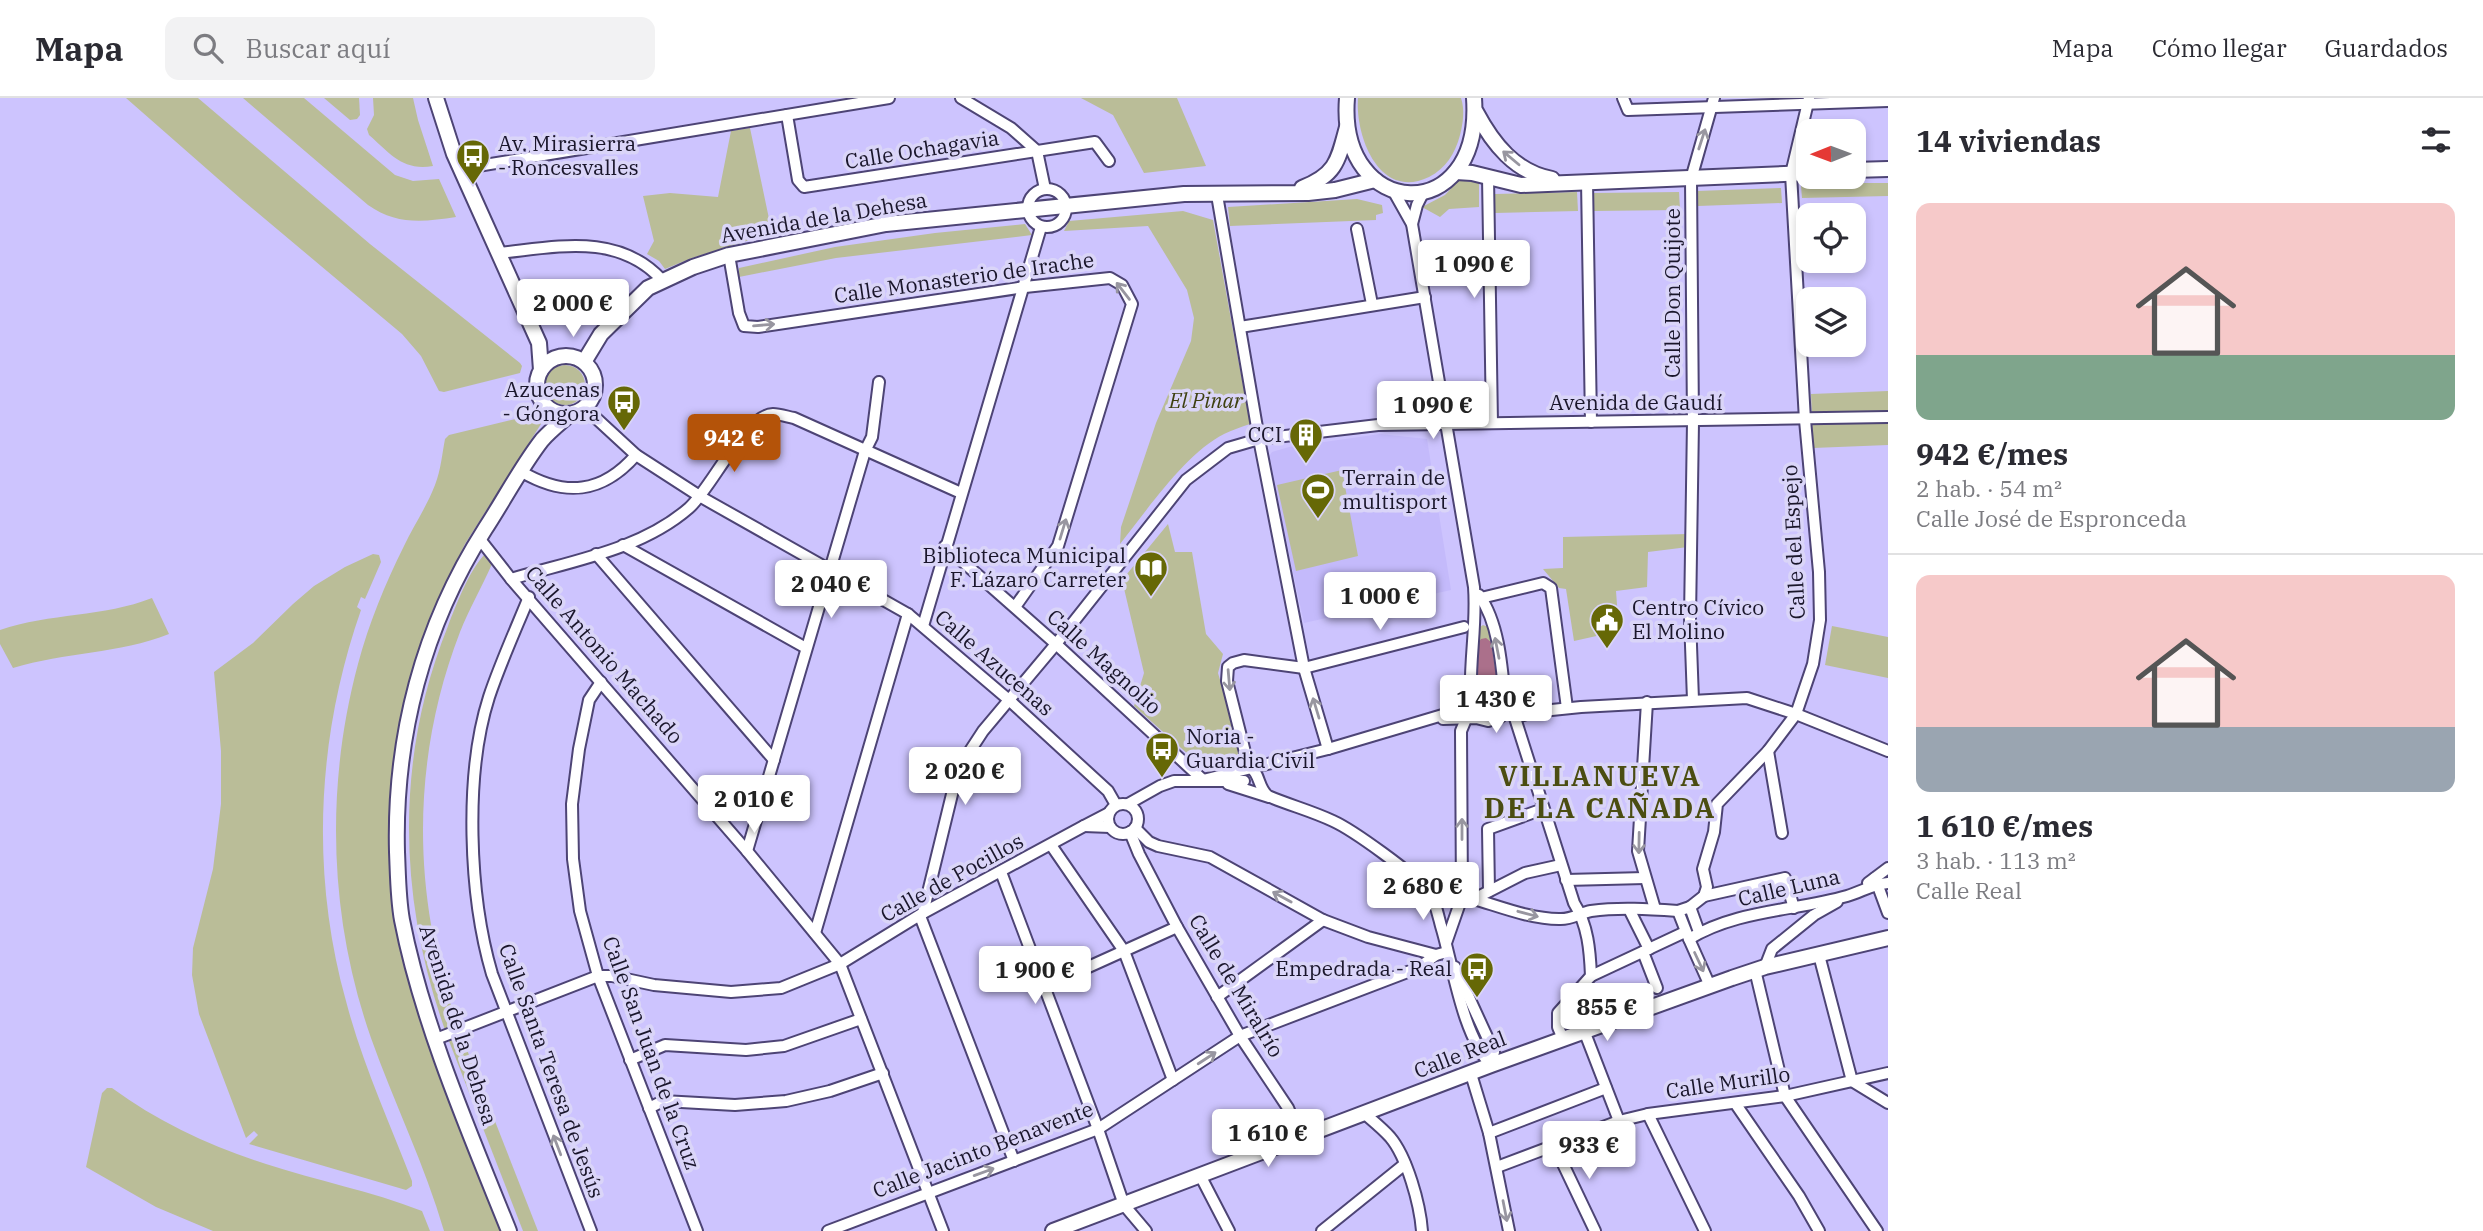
<!DOCTYPE html>
<html lang="es">
<head>
<meta charset="utf-8">
<style>
  :root { --surface:#fff; --page:#f2f2f3; --text:#2b2b33; --muted:#7c7c81; --line:#e1e1e2; --accent:#b45309 }
  body { margin:0; font-family:"IBM Plex Serif",serif; background:var(--page); color:var(--text); height:100vh; display:flex; flex-direction:column; font-size:26px; white-space:nowrap }
  * { box-sizing:border-box; margin:0 }
  p { font-size:23px; color:var(--muted) }
  .icon { flex:none; width:38px; height:38px; fill:none; stroke:currentColor; stroke-width:2; stroke-linecap:round; stroke-linejoin:round }
  .map { position:relative; flex:1; overflow:hidden }
  .side { display:flex; flex-direction:column; background:var(--surface); width:595px }
  .side>* { flex:none }
  .needle { width:46px; rotate:269deg }
  .fabs { position:absolute; left:1796px; top:21px; display:grid; gap:14px }
  .fabs a { display:grid; place-items:center; width:70px; height:70px; border-radius:14px; background:var(--surface); box-shadow:0 4px 10px #0003; font-size:35px }
  .price { position:absolute; translate:-50% -60px; padding:0 16px; border-radius:7px; background:#fff; color:#222; font-size:23px; line-height:46px; filter:drop-shadow(0 2px 4px #0008) }
  .price::after { content:''; position:absolute; left:50%; top:42px; width:21px; height:16px; margin-left:-10px; background:inherit; clip-path:polygon(0 0,100% 0,50% 100%) }
  .price.selected { background:var(--accent); color:#fff }
  ul { padding:0; list-style:none }
  li { display:grid; align-content:center; gap:14px; height:371px; padding:0 28px }
  li+li { border-top:2px solid var(--line) }
  li span { display:grid; place-items:center; height:217px; border-radius:14px; color:#555 }
  li>.icon { margin-inline-start:auto }
  span .icon { width:126px; height:126px; fill:#fffc; stroke-width:1 }
  li b { font-size:30px }
  h2 { display:flex; justify-content:space-between; align-items:center; height:84px; padding:0 28px; font-size:30px }
  header { display:flex; align-items:center; gap:42px; box-sizing:border-box; height:98px; padding:0 35px; background:var(--surface); border-bottom:2px solid var(--line) }
  header strong { font-size:33px }
  nav { display:flex; gap:38px; margin-inline-start:auto; font-size:24px }
  .search { width:490px; height:63px; background:var(--page); display:flex; align-items:center; gap:18px; box-sizing:border-box; padding:0 24px; border-radius:14px; color:var(--muted); font-size:26px }
  main { display:flex; flex:1; min-height:0 }
  .map>svg:first-child { display:block }
  .built { fill:#c4bafb }
  .green { fill:#babd98 }
  .water { fill:#ab708b }
  .lines { fill:none; stroke-linecap:round; stroke-linejoin:round }
  .street-casing { stroke:#4d4475; stroke-width:14 }
  .secondary-casing { stroke:#4d4475; stroke-width:18 }
  .street { stroke:#fff; stroke-width:10 }
  .secondary { stroke:#fff; stroke-width:14 }
  .oneway { stroke:#9896a0 }
  .labels { text-anchor:middle; stroke-width:7; stroke-linejoin:round; paint-order:stroke }
  .poi-label { font-size:21px; fill:#1a162b; stroke:#dad5f8; text-anchor:start }
  .street-label { font-size:21px; fill:#1a162b; stroke:#dad5f8 }
  .park-label { font-size:21px; font-style:italic; fill:#3e4010; stroke:#dad5f8 }
  .district-label { font-size:28px; font-weight:bold; letter-spacing:2px; fill:#4b4d11; stroke:#dad5f8 }
</style>
</head>
<body>
<header>
<strong>Mapa</strong>
<div class="search"><svg class="icon" aria-label="search" viewBox="0 0 24 24"><circle cx="10" cy="10" r="6"/><path d="M15 15l6 6"/></svg>Buscar aquí</div>
<nav><a>Mapa</a><a>Cómo llegar</a><a>Guardados</a></nav>
</header>
<main>
<div class="map">
<svg width="1888" height="1133" viewBox="0 0 1888 1133">
  <rect width="100%" height="100%" fill="#cdc4fe"/>
  <path class="built" d="M1380,336l47,5 24,151 -147,33 -36,-165 4,-6 17,-5z"/>
  <g class="green">
    <path d="M126,0h72l172,146 150,119 2,3 -2,7 -76,19 -5,-1 -18,-35 -19,-22 -162,-136z"/>
    <path d="M243,0h61l91,77 18,6 26,-2 17,38c-33,5 -60,8 -88,-12z"/>
    <path d="M324,0h35l1,17 -3,4 -7,1z"/>
    <path d="M373,0h40l5,22 15,46c-31,5 -42,-12 -64,-31l-2,-6 7,-14z"/>
    <path d="M1081,0h96l29,68 -62,7 -31,-58z"/>
    <path d="M1358,0h103c4,12 2,25 -1,37 -5,19 -14,33 -31,42 -50,24 -74,-41 -71,-79z"/>
    <path d="M750,30l22,105 -80,25 -27,11 -6,-8 -12,-7 7,-13 -11,-45 27,-3 48,4 13,-66z"/>
    <path d="M1459,82l20,3v24l-30,2 -9,8 -18,-10 23,-12z"/>
    <path d="M1855,85h33v13l-86,2 -1,-12z"/>
    <path d="M1781,90l1,15 -84,3 -1,-15z"/>
    <path d="M1577,94l1,19 -83,2v-19z"/>
    <path d="M1679,94l1,18 -86,1v-18z"/>
    <path d="M1357,101l25,6 1,8 -7,2v5l-146,6 -2,-19z"/>
    <path d="M1183,113l30,9 37,204c-9,3 -18,6 -26,10 -38,19 -77,76 -104,110l1,-17 35,-104 35,-82 3,-23 -7,-28 -39,-64 -84,5 5,-10z"/>
    <path d="M1025,126l7,11 -196,23 -97,19v-9l96,-21 100,-14z"/>
    <circle cx="565" cy="287" r="20"/>
    <path d="M1888,293v54l-75,3 -2,-54z"/>
    <path d="M532,317l8,2 1,7 -76,120 -34,70 -17,51 -13,50 -6,38 -5,55 1,62 20,116 92,245h-59c-19,-66 -50,-128 -73,-193 -42,-120 -46,-251 -13,-374 11,-41 27,-80 46,-118 10,-21 23,-40 31,-61 6,-15 7,-31 10,-46l4,-4z"/>
    <path d="M1342,372l16,86 -62,15 -19,-86z"/>
    <path d="M1168,426l7,28h17l14,82 17,20 -5,19 26,89 -36,10 -74,-66 10,-33 -22,-93z"/>
    <path d="M1688,436v13l-40,5 -1,35 -31,4 3,40 -45,10 -8,-52 -7,-1 -16,-19 20,-1v-31z"/>
    <path d="M373,456l6,1 2,7 -16,37 -4,-2 -4,10 4,3c-44,126 -51,262 -15,391 16,62 43,120 66,180v5l-6,4 -157,-46 9,-9 -4,-4 -8,7 -47,-124 -7,-39 1,-27 20,-79 8,-65v-53l-7,-79 39,-29 40,-39 21,-18 31,-19z"/>
    <path d="M484,457l8,9c-10,23 -23,45 -32,68 -49,127 -49,265 -2,393l-13,5c-47,-133 -50,-272 3,-404 9,-23 20,-53 36,-71z"/>
    <path d="M152,500l17,36c-50,20 -104,18 -156,34l-13,-24v-14c50,-17 104,-13 152,-32z"/>
    <path d="M1483,527l5,2 12,64 -25,1 2,-63z"/>
    <path d="M1832,528l56,11v41l-63,-13z"/>
    <path d="M462,939l76,194h-15l-74,-190z"/>
    <path d="M107,990h5c46,34 100,59 154,76 52,17 105,27 156,47l8,20h-217l-57,-24 -70,-40 16,-74z"/>
  </g>
  <path class="water" d="M1486,540l5,4 5,33 -19,3 1,-34 3,-5z"/>
  <g class="lines">
    <g class="street-casing">
      <g id="street">
        <path d="M961,0l50,30 26,23 8,38"/>
        <path d="M1623,0l5,12 260,-9"/>
        <path d="M787,17l11,65 6,7 291,-45 14,19"/>
        <path d="M460,71l429,-71"/>
        <path d="M1488,79l4,246"/>
        <path d="M1587,83l4,241"/>
        <circle cx="1047" cy="110" r="19"/>
        <path d="M1394,94l18,32 62,363c3,38 -5,75 -3,113"/>
        <path d="M1217,97l42,244 45,229 24,81"/>
        <path d="M1412,126l5,-19 6,-12"/>
        <path d="M1357,131l15,75"/>
        <path d="M499,155c58,-6 119,-21 163,27"/>
        <path d="M729,157l10,58 5,13 14,1 267,-40 85,-9 12,7 10,19 -74,242 -43,61"/>
        <path d="M1240,229l185,-30"/>
        <path d="M585,310l51,47 65,42 207,117 101,86 99,91 8,14"/>
        <path d="M522,374c43,25 80,22 114,-17"/>
        <path d="M479,440l32,41 236,272 93,113 103,267"/>
        <path d="M623,447l183,103"/>
        <path d="M945,448l111,98 147,136"/>
        <path d="M596,456l178,206"/>
        <path d="M511,481c60,-18 130,-29 178,-71 22,-19 56,-93 84,-94 7,0 15,3 21,4l167,75"/>
        <path d="M1479,497c20,28 23,72 26,106"/>
        <path d="M529,499c-14,34 -29,67 -40,100 -25,78 -20,199 3,277l99,257"/>
        <path d="M1481,500l62,-15 8,5 16,120"/>
        <path d="M923,528l118,-399"/>
        <path d="M601,584l-12,18 -10,49 -7,55 1,55 7,52 18,65 99,255"/>
        <path d="M1693,602l-3,-82 3,-196 -2,-243 23,-81"/>
        <path d="M1647,604l-9,149 17,58"/>
        <path d="M1515,620l17,-6 49,-5 166,-9 49,16 92,37"/>
        <path d="M1515,620l59,185c14,22 16,48 17,73"/>
        <path d="M1443,621l33,-1 12,3 12,-4 6,-5c1,-24 -32,-25 -37,-4l7,10"/>
        <path d="M1768,653l14,82"/>
        <path d="M1249,670l-22,-87 1,-14 5,-4 11,-3 60,8 160,-41"/>
        <path d="M1251,670c9,6 7,20 17,28 21,9 44,15 65,25 20,9 81,53 95,70 7,8 10,24 13,35 12,39 21,109 50,139"/>
        <path d="M1203,682l125,-31 128,-38 14,-7"/>
        <path d="M1228,686l41,13"/>
        <path d="M1128,706l32,-18 14,-5h70"/>
        <circle cx="1123" cy="721" r="15"/>
        <path d="M1109,715l-25,13 26,1"/>
        <path d="M1135,730l14,14 9,4 52,11 113,63 45,17 68,18"/>
        <path d="M1130,734l9,22 38,73 63,109 48,72 12,29"/>
        <path d="M1051,747l73,106 49,129"/>
        <path d="M747,753l118,-400 7,-14 7,-55"/>
        <path d="M1001,774l97,257 26,76 22,26"/>
        <path d="M1875,780l13,35"/>
        <path d="M1566,782l79,-2"/>
        <path d="M1868,785l20,-15"/>
        <path d="M1489,793l-1,-62 55,-20"/>
        <path d="M1429,794l45,7 51,-26 36,-8"/>
        <path d="M1704,798l81,-18 9,30"/>
        <path d="M1474,801c27,8 57,20 85,20 12,1 21,-6 32,-8 28,-4 58,-2 87,0"/>
        <path d="M1690,809l14,-11 3,-9 -4,-18 11,-37 3,-28 51,-53 28,-37 17,-50 7,-44 -1,-48 -14,-152 -14,-246 18,-76"/>
        <path d="M1629,811l20,40"/>
        <path d="M923,815l31,-127 12,-29 17,-26 73,-87 130,-164 42,-32 31,-9 119,-14 510,-8"/>
        <path d="M920,818l94,245"/>
        <path d="M1699,834l-9,-25 -12,4 11,28c47,-29 105,-28 158,-43 14,-4 26,-12 41,-13"/>
        <path d="M815,835l93,-319"/>
        <path d="M1689,841l21,47"/>
        <path d="M1446,845l16,-46 -1,-166 5,-12"/>
        <path d="M1643,854l14,36"/>
        <path d="M1819,857l33,126 36,22"/>
        <path d="M1455,869l39,85 -3,13"/>
        <path d="M1765,869l7,-18 42,-34 23,-13"/>
        <path d="M1755,872l30,126 92,135"/>
        <path d="M1044,889l133,-60"/>
        <path d="M1217,899l106,-77"/>
        <path d="M1585,935l34,88"/>
        <path d="M436,941l162,-63h14l42,9 77,7 50,-4 59,-24 83,-51 161,-87"/>
        <path d="M1563,941l-5,-12v-14l33,-37 94,-44"/>
        <path d="M630,962l35,-15 81,5 38,-4 77,-27"/>
        <path d="M1471,976l18,59 20,98"/>
        <path d="M1735,1005l64,93 20,35"/>
        <path d="M649,1010l14,-7 72,4 51,-4 44,-10 53,-18"/>
        <path d="M1365,1016c8,7 17,14 25,23 17,20 30,67 32,94"/>
        <path d="M1648,1016l57,117"/>
        <path d="M1489,1035l117,-45"/>
        <path d="M1554,1047l41,86"/>
        <path d="M1497,1069l122,-46 29,-7 137,-18 103,-23"/>
        <path d="M1201,1079l28,54"/>
        <path d="M828,1133l270,-102 142,-93 178,-68 18,-13 11,-3"/>
        <path d="M1322,1133l83,-67"/>
      </g>
    </g>
    <g class="secondary-casing">
      <g id="secondary">
        <path d="M436,0l18,56 85,189 2,27"/>
        <path d="M1347,0c-10,123 136,131 127,0"/>
        <path d="M1476,14c17,32 39,60 76,67"/>
        <path d="M1853,72l35,-1"/>
        <path d="M1456,74l16,1 49,12 287,-12"/>
        <path d="M1302,90c34,-13 36,-27 45,-61"/>
        <circle cx="566" cy="287" r="29"/>
        <path d="M584,264l17,-28 47,-46 45,-21 36,-12 157,-31 298,-30 124,-1 27,-3 40,-10"/>
        <path d="M509,1133c-39,-97 -87,-208 -107,-311 -4,-22 -4,-46 -5,-68 -3,-115 26,-226 88,-323 19,-29 36,-62 57,-89 8,-9 18,-17 27,-25"/>
        <path d="M1053,1133l438,-166 241,-87 33,-11 123,-29"/>
      </g>
    </g>
    <use href="#street" class="street"/>
    <use href="#secondary" class="secondary"/>
  </g>
  <defs><path id="oneway-shaft" d="M-6 0H5M1.5-3L5.5 0L1.5 3" fill="none" stroke-width="1.6" stroke-linecap="round" stroke-linejoin="round" transform="scale(1.75)"/></defs>
  <g class="oneway">
    <use href="#oneway-shaft" transform="translate(1702 41) rotate(-72)"/>
    <use href="#oneway-shaft" transform="translate(1511 60) rotate(-140)"/>
    <use href="#oneway-shaft" transform="translate(1123 193) rotate(-128)"/>
    <use href="#oneway-shaft" transform="translate(764 227) rotate(-5)"/>
    <use href="#oneway-shaft" transform="translate(1063 431) rotate(-73)"/>
    <use href="#oneway-shaft" transform="translate(1497 550) rotate(-101)"/>
    <use href="#oneway-shaft" transform="translate(1229 582) rotate(85)"/>
    <use href="#oneway-shaft" transform="translate(1316 610) rotate(-107)"/>
    <use href="#oneway-shaft" transform="translate(1462 731) rotate(-90)"/>
    <use href="#oneway-shaft" transform="translate(1639 745) rotate(91)"/>
    <use href="#oneway-shaft" transform="translate(1282 799) rotate(-151)"/>
    <use href="#oneway-shaft" transform="translate(1528 816) rotate(15)"/>
    <use href="#oneway-shaft" transform="translate(1699 864) rotate(65)"/>
    <use href="#oneway-shaft" transform="translate(1207 960) rotate(-33)"/>
    <use href="#oneway-shaft" transform="translate(557 1047) rotate(-111)"/>
    <use href="#oneway-shaft" transform="translate(984 1074) rotate(-20)"/>
    <use href="#oneway-shaft" transform="translate(1505 1113) rotate(79)"/>
  </g>
  <defs>
    <g id="bus-pin" transform="scale(1.75)"><path d="M0 17L-7.5 6A9.5 9.5 0 1 1 7.5 6Z" fill="#666806" stroke="#dad5f8"/><path d="M-5-6H5V4H4V6H2V4H-2V6H-4V4H-5ZM-3.5-4V0h7V-4ZM-3.5 1.2v1.5H-2V1.2ZM2 1.2v1.5H3.5V1.2Z" fill="#fff"/></g>
    <g id="building-pin" transform="scale(1.75)"><path d="M0 17L-7.5 6A9.5 9.5 0 1 1 7.5 6Z" fill="#666806" stroke="#dad5f8"/><path d="M-4-6H4V6H1V3H-1V6H-4ZM-2.5-4.3h1.7v1.8h-1.7ZM.8-4.3h1.7v1.8H.8ZM-2.5-1h1.7V.8h-1.7ZM.8-1h1.7V.8H.8Z" fill="#fff"/></g>
    <g id="stadium-pin" transform="scale(1.75)"><path d="M0 17L-7.5 6A9.5 9.5 0 1 1 7.5 6Z" fill="#666806" stroke="#dad5f8"/><path d="M0-5a6.5 5 0 1 0 0 10a6.5 5 0 1 0 0-10ZM-3.5-1.8h7v3.6h-7Z" fill="#fff"/></g>
    <g id="library-pin" transform="scale(1.75)"><path d="M0 17L-7.5 6A9.5 9.5 0 1 1 7.5 6Z" fill="#666806" stroke="#dad5f8"/><path d="M-6-4Q-3-5.5-.7-3.5V5Q-3 3-6 4ZM6-4Q3-5.5 .7-3.5V5Q3 3 6 4Z" fill="#fff"/></g>
    <g id="civic-pin" transform="scale(1.75)"><path d="M0 17L-7.5 6A9.5 9.5 0 1 1 7.5 6Z" fill="#666806" stroke="#dad5f8"/><path d="M-.6-6.5H3V-4.5H.6V-3L4-1V1h2V6H-6V1h2V-1L-.6-3ZM-1.2 2.5V6h2.4V2.5Z" fill="#fff"/></g>
  </defs>
  <g fill-rule="evenodd">
    <use href="#bus-pin" x="473" y="58"/>
    <use href="#bus-pin" x="624" y="304"/>
    <use href="#building-pin" x="1306" y="337"/>
    <use href="#stadium-pin" x="1318" y="392"/>
    <use href="#library-pin" x="1151" y="470"/>
    <use href="#civic-pin" x="1607" y="522"/>
    <use href="#bus-pin" x="1162" y="651"/>
    <use href="#bus-pin" x="1477" y="871"/>
  </g>
  <g class="labels">
    <g class="poi-label">
      <text x="498" y="53">Av. Mirasierra<tspan x="498" dy="24">- Roncesvalles</tspan></text>
      <text x="600" y="299" text-anchor="end">Azucenas<tspan x="600" dy="24">- Góngora</tspan></text>
      <text x="1282" y="344" text-anchor="end">CCI</text>
      <text x="1342" y="387">Terrain de<tspan x="1342" dy="24">multisport</tspan></text>
      <text x="1126" y="465" text-anchor="end">Biblioteca Municipal<tspan x="1126" dy="24">F. Lázaro Carreter</tspan></text>
      <text x="1632" y="517">Centro Cívico<tspan x="1632" dy="24">El Molino</tspan></text>
      <text x="1186" y="646">Noria -<tspan x="1186" dy="24">Guardia Civil</tspan></text>
      <text x="1452" y="878" text-anchor="end">Empedrada - Real</text>
    </g>
    <g class="street-label">
      <text transform="translate(922 52) rotate(-9)" y="7">Calle Ochagavia</text>
      <text transform="translate(824 120) rotate(-10)" y="7">Avenida de la Dehesa</text>
      <text transform="translate(964 180) rotate(-8)" y="7">Calle Monasterio de Irache</text>
      <text transform="translate(1673 195) rotate(-90)" y="7">Calle Don Quijote</text>
      <text x="1636" y="312">Avenida de Gaudí</text>
      <text transform="translate(1794 444) rotate(-93)" y="7">Calle del Espejo</text>
      <text transform="translate(604 557) rotate(49)" y="7">Calle Antonio Machado</text>
      <text transform="translate(1104 564) rotate(42)" y="7">Calle Magnolio</text>
      <text transform="translate(994 565) rotate(41)" y="7">Calle Azucenas</text>
      <text transform="translate(952 780) rotate(-29)" y="7">Calle de Pocillos</text>
      <text transform="translate(1789 790) rotate(-13)" y="7">Calle Luna</text>
      <text transform="translate(1236 888) rotate(59)" y="7">Calle de Miralrío</text>
      <text transform="translate(458 927) rotate(72)" y="7">Avenida de la Dehesa</text>
      <text transform="translate(651 955) rotate(70)" y="7">Calle San Juan de la Cruz</text>
      <text transform="translate(1460 957) rotate(-21)" y="7">Calle Real</text>
      <text transform="translate(551 973) rotate(70)" y="7">Calle Santa Teresa de Jesús</text>
      <text transform="translate(1728 985) rotate(-8)" y="7">Calle Murillo</text>
      <text transform="translate(983 1052) rotate(-21)" y="7">Calle Jacinto Benavente</text>
    </g>
    <g class="park-label">
      <text x="1206" y="310">El Pinar</text>
    </g>
    <g class="district-label">
      <text x="1600" y="688">VILLANUEVA<tspan x="1600" dy="32">DE LA CAÑADA</tspan></text>
    </g>
  </g>
</svg>
<div class="fabs">
<a><svg class="needle" viewBox="-14 -14 28 28"><path d="M0-13l5 13h-10z" fill="#e53935"/><path d="M0 13l5-13h-10z" fill="#7c7c81"/></svg></a>
<a><svg class="icon" aria-label="locate" viewBox="0 0 24 24"><circle cx="12" cy="12" r="6"/><path d="M12 2v4M12 18v4M2 12h4M18 12h4"/></svg></a>
<a><svg class="icon" aria-label="layers" viewBox="0 0 24 24"><path d="M12 4l9 5-9 5-9-5zM3 14l9 5 9-5"/></svg></a>
</div>
<b class="price" style="left:1474px;top:202px">1 090 €</b>
<b class="price" style="left:573px;top:241px">2 000 €</b>
<b class="price" style="left:1433px;top:343px">1 090 €</b>
<b class="price selected" style="left:734px;top:376px">942 €</b>
<b class="price" style="left:831px;top:522px">2 040 €</b>
<b class="price" style="left:1380px;top:534px">1 000 €</b>
<b class="price" style="left:1496px;top:637px">1 430 €</b>
<b class="price" style="left:965px;top:709px">2 020 €</b>
<b class="price" style="left:754px;top:737px">2 010 €</b>
<b class="price" style="left:1423px;top:824px">2 680 €</b>
<b class="price" style="left:1035px;top:908px">1 900 €</b>
<b class="price" style="left:1607px;top:945px">855 €</b>
<b class="price" style="left:1268px;top:1071px">1 610 €</b>
<b class="price" style="left:1589px;top:1083px">933 €</b>
</div>
<section class="side">
<h2>14 viviendas<svg class="icon" aria-label="filters" viewBox="0 0 24 24"><path d="M4 7h16M4 17h16"/><circle cx="9" cy="7" r="2"/><circle cx="15" cy="17" r="2"/></svg></h2>
<ul>
<li><span style="background:linear-gradient(#f6c9c9 70%,#7fa58c 0)"><svg class="icon" aria-label="home" viewBox="0 0 24 24"><path d="M3 11l9-7 9 7M6 9v11h12V9"/></svg></span><div><b>942 €/mes</b><p>2 hab. · 54 m²</p><p>Calle José de Espronceda</p></div></li>
<li><span style="background:linear-gradient(#f6c9c9 70%,#9aa5b1 0)"><svg class="icon" aria-label="home" viewBox="0 0 24 24"><path d="M3 11l9-7 9 7M6 9v11h12V9"/></svg></span><div><b>1 610 €/mes</b><p>3 hab. · 113 m²</p><p>Calle Real</p></div></li>
</ul>
</section>
</main>
</body>
</html>
